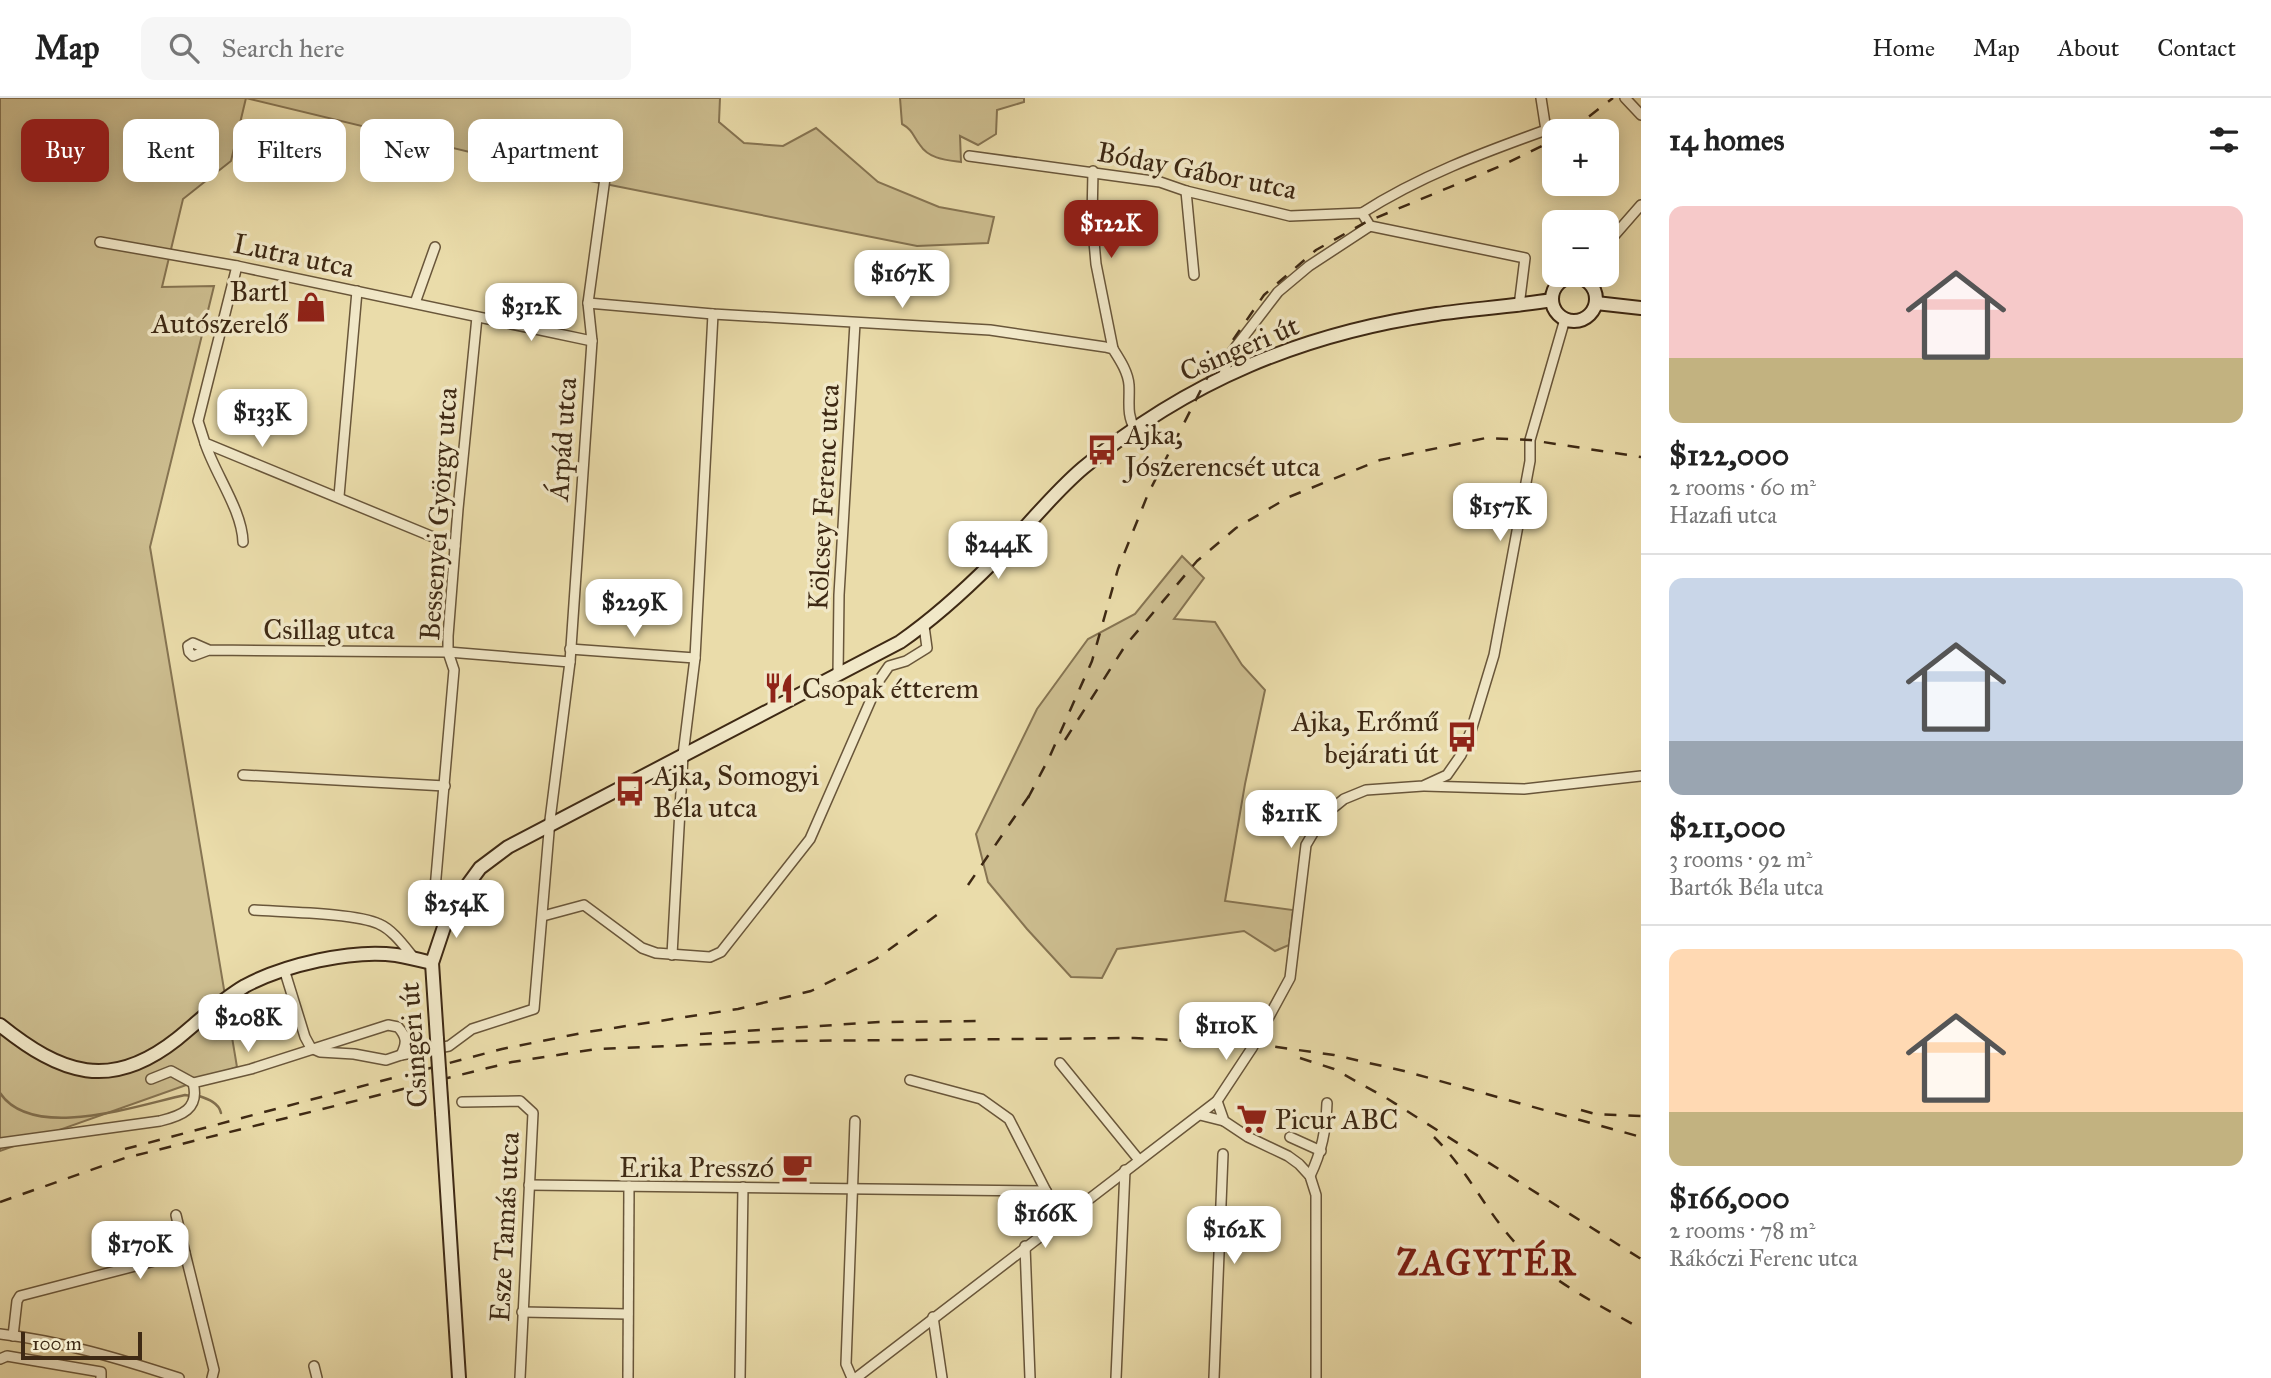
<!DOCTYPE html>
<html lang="en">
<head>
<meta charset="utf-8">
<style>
  :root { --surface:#fff; --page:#f6f6f6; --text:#222; --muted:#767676; --line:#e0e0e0; --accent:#8f2418 }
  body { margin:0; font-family:"IM FELL Great Primer",serif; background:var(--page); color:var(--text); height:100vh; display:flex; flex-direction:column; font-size:26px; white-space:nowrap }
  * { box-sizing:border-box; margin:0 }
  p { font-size:23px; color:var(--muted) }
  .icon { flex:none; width:38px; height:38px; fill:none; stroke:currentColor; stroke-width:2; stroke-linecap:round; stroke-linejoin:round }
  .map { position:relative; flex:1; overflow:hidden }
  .side { display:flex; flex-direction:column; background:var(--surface); width:630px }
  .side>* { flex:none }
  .hud { position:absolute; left:21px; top:21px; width:665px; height:63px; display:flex; gap:14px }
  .tools { position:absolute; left:1542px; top:21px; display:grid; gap:14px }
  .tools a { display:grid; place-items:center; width:77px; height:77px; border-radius:14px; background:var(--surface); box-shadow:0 4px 18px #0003; font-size:35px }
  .scale { position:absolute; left:21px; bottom:18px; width:121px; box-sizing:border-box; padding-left:7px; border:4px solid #3e2914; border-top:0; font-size:19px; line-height:24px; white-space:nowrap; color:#3e2914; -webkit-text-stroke:5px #f1e8c8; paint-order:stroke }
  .price { position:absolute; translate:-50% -60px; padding:0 16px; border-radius:14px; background:#fff; color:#222; font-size:23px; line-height:46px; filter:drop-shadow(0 2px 4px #0008) }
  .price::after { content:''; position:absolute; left:50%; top:42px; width:21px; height:16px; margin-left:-10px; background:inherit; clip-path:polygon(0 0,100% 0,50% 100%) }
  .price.on { background:var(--accent); color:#fff }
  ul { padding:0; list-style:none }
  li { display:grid; align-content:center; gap:14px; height:371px; padding:0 28px }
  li+li { border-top:2px solid var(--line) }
  li span { display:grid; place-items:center; height:217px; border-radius:14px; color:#555 }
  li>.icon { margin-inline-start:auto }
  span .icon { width:126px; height:126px; fill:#fffc; stroke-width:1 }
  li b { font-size:30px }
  h2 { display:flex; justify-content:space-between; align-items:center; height:84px; padding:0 28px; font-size:30px }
  .tag { padding:0 24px; border-radius:14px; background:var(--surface); box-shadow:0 4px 18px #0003; font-size:24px; line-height:63px }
  .tag.on { background:var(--accent); color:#fff }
  header { display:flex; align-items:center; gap:42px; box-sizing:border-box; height:98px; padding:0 35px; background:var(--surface); border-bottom:2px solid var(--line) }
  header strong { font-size:33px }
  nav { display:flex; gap:38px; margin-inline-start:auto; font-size:24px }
  .search { width:490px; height:63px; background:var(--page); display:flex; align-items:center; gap:18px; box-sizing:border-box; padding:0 24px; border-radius:14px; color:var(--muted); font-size:26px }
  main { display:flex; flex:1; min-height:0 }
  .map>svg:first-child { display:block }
  .green { fill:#cdbe90; stroke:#867452; stroke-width:2 }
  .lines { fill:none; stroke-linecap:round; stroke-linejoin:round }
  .stream { stroke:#82704f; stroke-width:2.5 }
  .street-casing { stroke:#69563a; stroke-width:12 }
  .secondary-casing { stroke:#3e2914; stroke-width:16 }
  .street { stroke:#f1e8c8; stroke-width:9 }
  .secondary { stroke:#f1e8c8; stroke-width:12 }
  .rail { stroke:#3e2914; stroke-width:2.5; stroke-dasharray:12 12; stroke-linecap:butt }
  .secondary-bridge-casing { stroke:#3e2914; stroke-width:16; stroke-linecap:butt }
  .secondary-bridge { stroke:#f1e8c8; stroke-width:12 }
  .labels { text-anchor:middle; stroke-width:7; stroke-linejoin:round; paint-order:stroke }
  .street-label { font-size:28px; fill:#3e2914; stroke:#f1e8c8 }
  .poi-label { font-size:28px; fill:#3e2914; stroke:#f1e8c8; text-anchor:start }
  .district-label { font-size:35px; font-weight:bold; letter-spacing:2px; fill:#7a1f14; stroke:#f1e8c8 }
</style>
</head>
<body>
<header>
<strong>Map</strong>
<div class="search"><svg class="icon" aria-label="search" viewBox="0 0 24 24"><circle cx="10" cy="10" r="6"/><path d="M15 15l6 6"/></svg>Search here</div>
<nav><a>Home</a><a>Map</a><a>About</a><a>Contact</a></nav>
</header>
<main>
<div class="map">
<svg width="1641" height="1280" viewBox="0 0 1641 1280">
  <rect width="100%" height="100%" fill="#eadcaa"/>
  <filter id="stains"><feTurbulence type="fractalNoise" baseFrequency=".00286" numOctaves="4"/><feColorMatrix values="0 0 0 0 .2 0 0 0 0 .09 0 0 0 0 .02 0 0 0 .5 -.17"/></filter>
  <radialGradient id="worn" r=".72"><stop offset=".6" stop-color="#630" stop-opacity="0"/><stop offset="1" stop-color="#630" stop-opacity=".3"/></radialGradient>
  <g class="green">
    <path d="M0,0h720l-1,24 25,21 39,3 33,-18 62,54 61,25 55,10 -6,26 -71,3 -327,-65 -344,-83 -15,63 -48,38 -21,88 52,-1 -64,261 87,520 -237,84z"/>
    <path d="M900,0h124v4l-27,8 -1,24 -18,11 -18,-9 1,26c-15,-2 -32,-3 -41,-17 -7,-9 -7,-15 -18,-21z"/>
    <path d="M1182,458l22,22 -30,41 41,3 27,43 23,25 -20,94 -20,117 68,9 -4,35 -14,6 -31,-20 -127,18 -15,29 -31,-1 -44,-48 -39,-47 -12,-48 61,-125 51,-70 47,-25z"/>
  </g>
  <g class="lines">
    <g class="stream">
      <path d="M0,995c33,49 138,12 185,2l6,1"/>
      <path d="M199,998c9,3 20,7 22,17"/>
    </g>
    <g class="street-casing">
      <g id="street">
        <path d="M1625,0l16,17"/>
        <path d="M969,58l191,26 26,9 104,25 72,-3 8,13 155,32 -6,48"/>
        <path d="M1093,73l-1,48 4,45 17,85"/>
        <path d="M1186,93l8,84"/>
        <path d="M1362,115c58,-37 120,-60 184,-83l-5,-32"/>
        <path d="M100,144l137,24 355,75"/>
        <path d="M1606,147l35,-40"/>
        <path d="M237,168l-39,155 7,22 250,103"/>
        <path d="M1582,181l5,-4"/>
        <path d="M415,205l20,-56"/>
        <path d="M588,205l125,11 277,16 115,17 8,2c7,11 15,23 16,36 1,16 -3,29 6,44"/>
        <path d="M1224,277l4,-18 50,-65 31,-26 61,-40"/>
        <path d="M205,345c10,31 37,67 38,99"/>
        <path d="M339,398l18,-205"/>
        <path d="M570,551l125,9"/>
        <path d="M209,552l-16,-7 -5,3 1,6 4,4 16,-6 239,2 122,10"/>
        <path d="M838,577l1,-80 16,-272"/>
        <path d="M243,677l202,11"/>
        <path d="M1425,688l99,3 117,-13"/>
        <path d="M450,811l-15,-20 19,-219 -6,-18v-16l10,-127 19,-192"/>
        <path d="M254,812c28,2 103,3 125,14 14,6 25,22 35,34"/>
        <path d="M543,818l41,-11 58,43 14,5 54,4 11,-5 89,-113 70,-160 9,-13 17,-5 21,-13 -3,-22"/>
        <path d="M672,857l11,-200 12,-97 18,-344"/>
        <path d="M284,871l21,68 6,11 9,4 34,2 32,6 15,-5 48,-9 23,-17 62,-20 16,-189 20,-158 22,-321 -4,-38 17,-125"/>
        <path d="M1060,965l79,97"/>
        <path d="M910,982l71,19 28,20 37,72"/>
        <path d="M193,985l58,-14 137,-44 10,2c9,10 9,16 3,28"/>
        <path d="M1217,1003l7,20 24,16 40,19 11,8 11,12 6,19v183"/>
        <path d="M462,1004l58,-1 13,12 -13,265"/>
        <path d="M1200,1017l24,6"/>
        <path d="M1290,1039l31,14"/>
        <path d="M0,1045l160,-22c21,-5 40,-12 33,-38l-22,-12 -20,8"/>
        <path d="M1310,1078c12,-25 16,-46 17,-73"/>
        <path d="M529,1087l517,6 16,28"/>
        <path d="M176,1117l9,38"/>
        <path d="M1025,1148l5,132"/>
        <path d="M522,1214l106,2"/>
        <path d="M933,1219l9,61"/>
        <path d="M0,1236c61,7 121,25 179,44"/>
        <path d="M13,1238l4,-35 3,-5 165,-43 29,117 -2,8"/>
        <path d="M0,1261l7,-3 94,16v6"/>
        <path d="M314,1268l3,12"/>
        <path d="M628,1280l1,-192"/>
        <path d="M740,1280l3,-191"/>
        <path d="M852,1280l-6,-14 9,-243"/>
        <path d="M856,1280l361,-277 35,-53 38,-70 16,-133 17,-29 21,-17 22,-9 57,-4 24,-11 14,-20 10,-24 23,-76 36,-194v-21l35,-121"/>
        <path d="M1116,1280l9,-208"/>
        <path d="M1214,1280l9,-224"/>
      </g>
    </g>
    <g class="secondary-casing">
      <g id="secondary">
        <circle cx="1574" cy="201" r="22"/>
        <path d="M1596,205l45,5"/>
        <path d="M0,927c61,49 110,67 177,14 22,-18 44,-39 68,-53 39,-21 107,-37 151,-31 12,2 24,5 36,8"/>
        <path d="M437,941l-5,-76 18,-54 30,-41 28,-21 392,-205c33,-23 63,-50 92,-79 31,-31 58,-67 91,-95 104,-87 221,-135 354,-154 38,-5 77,-8 115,-14"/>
        <path d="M442,1015l17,265"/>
      </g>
    </g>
    <use href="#street" class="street"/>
    <use href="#secondary" class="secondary"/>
    <g class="rail">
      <path d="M1570,33l43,-33"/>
      <path d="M1065,642l60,-94 72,-85 39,-33 53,-31 91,-37 106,-22 44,2 111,17"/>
      <path d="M1028,700l21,-40 43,-97 26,-92 30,-75 60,-118 56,-81 52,-45 50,-28 137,-57 51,-25"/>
      <path d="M968,787l65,-95"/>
      <path d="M700,936l179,-12 104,-1"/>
      <path d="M1300,960l34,11 54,30 253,160"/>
      <path d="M1581,1012l14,4 46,2"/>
      <path d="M1434,1039c34,33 53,77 86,111 33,35 80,57 121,81"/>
      <path d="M125,1051l377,-100 85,-17 151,-23 73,-18 65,-32 65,-47"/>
      <path d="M0,1104l125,-44 387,-96 84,-13 189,-8 349,-3 121,6 79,11 70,16 237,66"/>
    </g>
    <g class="secondary-bridge-casing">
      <path id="secondary-bridge" d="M437,941l5,74"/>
    </g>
    <use href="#secondary-bridge" class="secondary-bridge"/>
  </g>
  <defs>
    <g id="shop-bare" transform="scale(2.415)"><path d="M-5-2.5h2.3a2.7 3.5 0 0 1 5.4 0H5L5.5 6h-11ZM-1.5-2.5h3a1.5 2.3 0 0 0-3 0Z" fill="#8f2418" stroke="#f1e8c8" stroke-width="2.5" paint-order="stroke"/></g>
    <g id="bus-bare" transform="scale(2.415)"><path d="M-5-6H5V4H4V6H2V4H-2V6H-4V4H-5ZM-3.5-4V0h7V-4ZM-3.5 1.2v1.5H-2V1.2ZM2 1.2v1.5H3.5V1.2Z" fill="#8f2418" stroke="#f1e8c8" stroke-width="2.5" paint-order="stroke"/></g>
    <g id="restaurant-bare" transform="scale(2.415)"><path d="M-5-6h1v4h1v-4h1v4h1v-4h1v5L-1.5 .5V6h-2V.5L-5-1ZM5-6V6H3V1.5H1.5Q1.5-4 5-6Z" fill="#8f2418" stroke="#f1e8c8" stroke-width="2.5" paint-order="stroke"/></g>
    <g id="supermarket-bare" transform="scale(2.415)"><path d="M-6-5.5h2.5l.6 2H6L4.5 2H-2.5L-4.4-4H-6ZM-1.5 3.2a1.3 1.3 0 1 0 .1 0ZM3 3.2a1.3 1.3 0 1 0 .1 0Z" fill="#8f2418" stroke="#f1e8c8" stroke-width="2.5" paint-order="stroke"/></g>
    <g id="cafe-bare" transform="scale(2.415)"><path d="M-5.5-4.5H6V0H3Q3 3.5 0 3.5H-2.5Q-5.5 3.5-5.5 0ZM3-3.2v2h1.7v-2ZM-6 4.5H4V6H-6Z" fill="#8f2418" stroke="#f1e8c8" stroke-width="2.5" paint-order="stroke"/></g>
  </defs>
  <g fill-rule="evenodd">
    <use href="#shop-bare" x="311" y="209"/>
    <use href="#bus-bare" x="1102" y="352"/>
    <use href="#restaurant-bare" x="779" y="590"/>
    <use href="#bus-bare" x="1462" y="639"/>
    <use href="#bus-bare" x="630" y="693"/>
    <use href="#supermarket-bare" x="1252" y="1021"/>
    <use href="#cafe-bare" x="797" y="1069"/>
  </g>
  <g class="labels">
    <g class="street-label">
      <text transform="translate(1197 72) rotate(11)" y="10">Bóday Gábor utca</text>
      <text transform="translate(294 157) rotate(12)" y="10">Lutra utca</text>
      <text transform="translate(1239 250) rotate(-23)" y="10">Csingeri út</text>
      <text transform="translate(562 341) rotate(-86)" y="10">Árpád utca</text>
      <text transform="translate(823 399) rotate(-87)" y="10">Kölcsey Ferenc utca</text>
      <text transform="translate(438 416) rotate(-86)" y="10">Bessenyei György utca</text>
      <text x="329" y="541">Csillag utca</text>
      <text transform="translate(413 947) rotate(-94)" y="10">Csingeri út</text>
      <text transform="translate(504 1129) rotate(-87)" y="10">Esze Tamás utca</text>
    </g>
    <g class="poi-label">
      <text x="288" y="203" text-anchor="end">Bartl<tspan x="288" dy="32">Autószerelő</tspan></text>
      <text x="1125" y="346">Ajka,<tspan x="1125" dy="32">Jószerencsét utca</tspan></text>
      <text x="802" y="600">Csopak étterem</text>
      <text x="1439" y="633" text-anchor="end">Ajka, Erőmű<tspan x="1439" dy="32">bejárati út</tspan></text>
      <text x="653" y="687">Ajka, Somogyi<tspan x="653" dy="32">Béla utca</tspan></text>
      <text x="1275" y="1031">Picur ABC</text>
      <text x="774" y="1079" text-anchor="end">Erika Presszó</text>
    </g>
    <g class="district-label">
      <text x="1487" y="1177">ZAGYTÉR</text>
    </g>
  </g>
  <rect width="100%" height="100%" filter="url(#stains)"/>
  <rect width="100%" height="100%" fill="url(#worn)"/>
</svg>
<div class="tools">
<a>+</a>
<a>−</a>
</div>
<div class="scale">100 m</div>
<b class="price on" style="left:1111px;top:162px">$122K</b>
<b class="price" style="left:902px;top:212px">$167K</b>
<b class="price" style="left:531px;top:245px">$312K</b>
<b class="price" style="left:262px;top:351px">$133K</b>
<b class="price" style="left:1500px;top:445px">$157K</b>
<b class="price" style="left:998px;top:483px">$244K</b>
<b class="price" style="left:634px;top:541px">$229K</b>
<b class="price" style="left:1291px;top:752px">$211K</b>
<b class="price" style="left:456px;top:842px">$254K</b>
<b class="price" style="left:248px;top:956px">$208K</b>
<b class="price" style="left:1226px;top:964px">$110K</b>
<b class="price" style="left:1045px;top:1152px">$166K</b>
<b class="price" style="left:1234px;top:1168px">$162K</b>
<b class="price" style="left:140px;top:1183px">$170K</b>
<div class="hud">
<a class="tag on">Buy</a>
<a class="tag">Rent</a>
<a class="tag">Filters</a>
<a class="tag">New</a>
<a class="tag">Apartment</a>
</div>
</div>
<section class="side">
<h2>14 homes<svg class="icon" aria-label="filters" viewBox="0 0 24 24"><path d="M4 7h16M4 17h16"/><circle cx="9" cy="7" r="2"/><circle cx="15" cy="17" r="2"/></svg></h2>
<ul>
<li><span style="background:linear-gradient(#f6c9c9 70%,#c2b280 0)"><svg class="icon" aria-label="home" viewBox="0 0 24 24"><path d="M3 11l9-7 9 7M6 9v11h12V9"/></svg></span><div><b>$122,000</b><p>2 rooms · 60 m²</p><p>Hazafi utca</p></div></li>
<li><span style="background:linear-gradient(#c9d6e8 75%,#9aa5b1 0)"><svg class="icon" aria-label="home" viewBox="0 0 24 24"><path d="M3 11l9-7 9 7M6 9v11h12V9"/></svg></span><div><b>$211,000</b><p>3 rooms · 92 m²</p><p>Bartók Béla utca</p></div></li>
<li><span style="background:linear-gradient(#ffd9b3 75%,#c2b280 0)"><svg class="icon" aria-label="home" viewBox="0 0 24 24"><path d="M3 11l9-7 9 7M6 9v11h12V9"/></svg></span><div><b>$166,000</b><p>2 rooms · 78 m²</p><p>Rákóczi Ferenc utca</p></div></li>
</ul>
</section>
</main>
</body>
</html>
